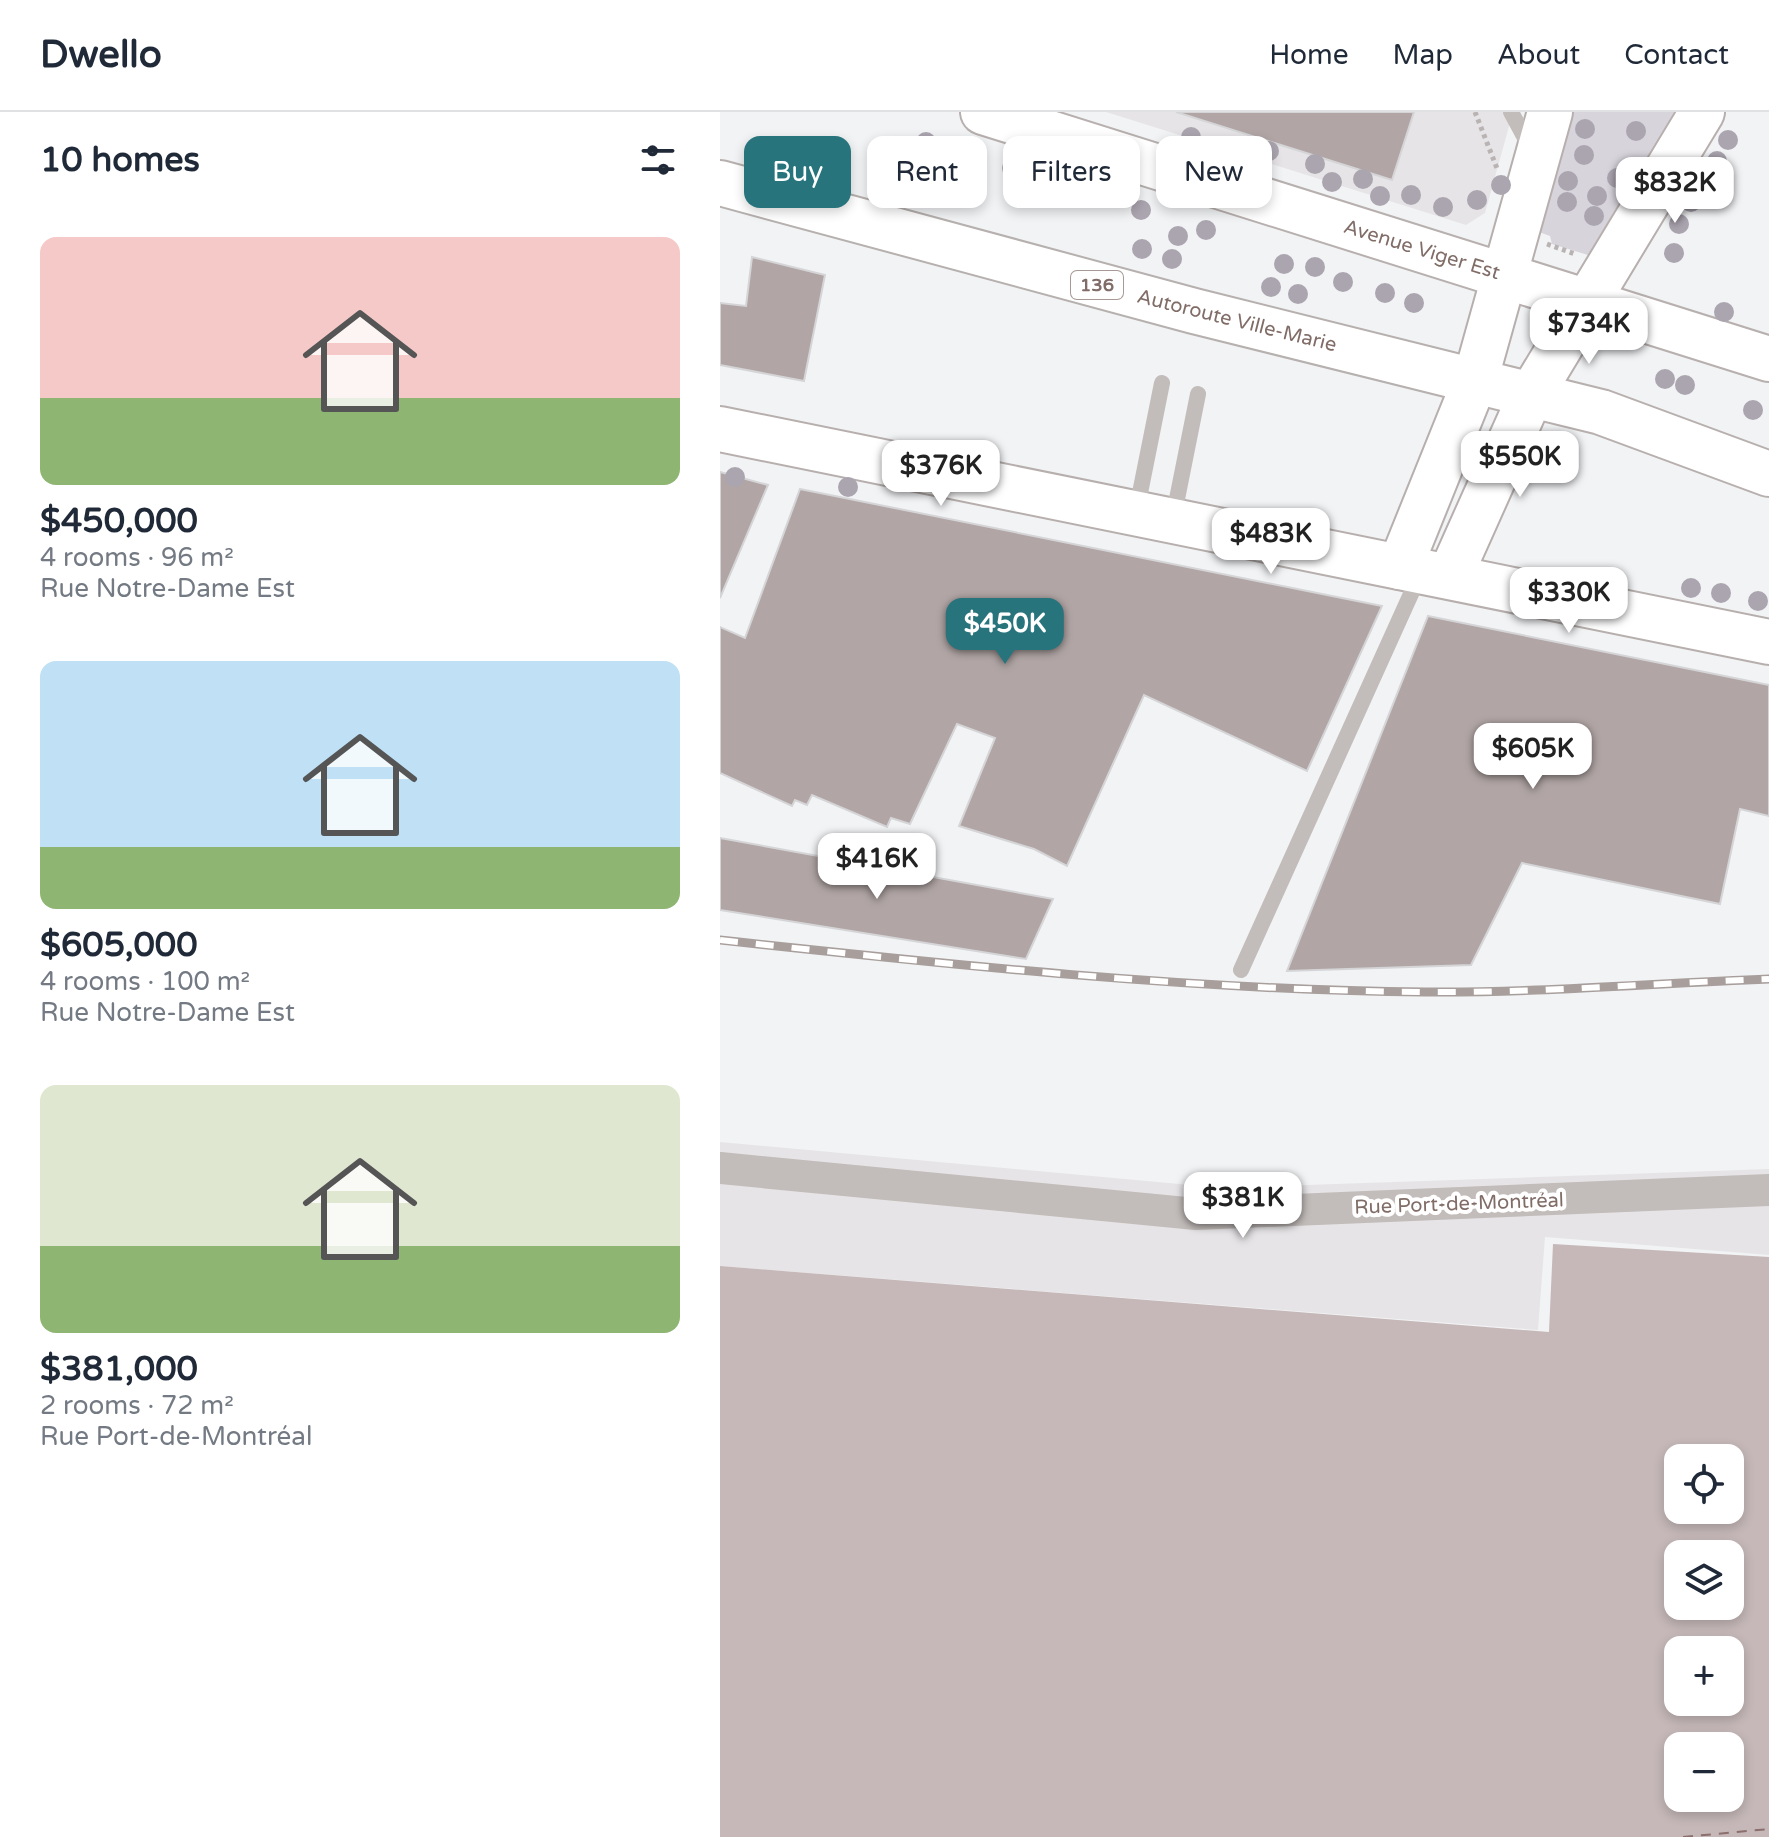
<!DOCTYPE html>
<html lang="en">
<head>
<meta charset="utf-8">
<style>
  :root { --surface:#fff; --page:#f2f2f3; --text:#1f2937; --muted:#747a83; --line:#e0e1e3; --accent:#28747d }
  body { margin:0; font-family:"Varela Round",sans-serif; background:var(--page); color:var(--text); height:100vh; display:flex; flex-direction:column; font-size:30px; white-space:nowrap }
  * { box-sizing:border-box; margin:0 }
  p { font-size:26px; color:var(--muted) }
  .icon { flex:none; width:44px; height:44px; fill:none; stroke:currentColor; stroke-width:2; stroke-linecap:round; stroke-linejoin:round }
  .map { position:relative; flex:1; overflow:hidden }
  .drawer { display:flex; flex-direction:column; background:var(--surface); width:720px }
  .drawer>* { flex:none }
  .banner { position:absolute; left:24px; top:24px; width:760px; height:72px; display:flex; gap:16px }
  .fabs { position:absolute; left:944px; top:1332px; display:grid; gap:16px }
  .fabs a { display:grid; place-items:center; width:80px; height:80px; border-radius:16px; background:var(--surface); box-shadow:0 4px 12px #0003; font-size:40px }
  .price { position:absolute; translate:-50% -68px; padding:0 18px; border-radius:16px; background:#fff; color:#222; font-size:26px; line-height:52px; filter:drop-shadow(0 2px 4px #0008) }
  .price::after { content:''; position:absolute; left:50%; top:48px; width:24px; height:18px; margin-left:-12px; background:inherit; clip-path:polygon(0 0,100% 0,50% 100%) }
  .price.selected { background:var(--accent); color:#fff }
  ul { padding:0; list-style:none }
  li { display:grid; align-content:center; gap:16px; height:424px; padding:0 40px }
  li span { display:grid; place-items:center; height:248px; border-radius:16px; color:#555 }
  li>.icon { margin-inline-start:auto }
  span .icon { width:144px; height:144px; fill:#fffc; stroke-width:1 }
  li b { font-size:34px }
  h2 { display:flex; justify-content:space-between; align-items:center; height:96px; padding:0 40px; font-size:34px }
  .pill { padding:0 28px; border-radius:16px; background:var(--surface); box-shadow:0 4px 12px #0003; font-size:28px; line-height:72px }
  .pill.selected { background:var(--accent); color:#fff }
  header { display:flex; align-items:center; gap:48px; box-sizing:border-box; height:112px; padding:0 40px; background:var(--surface); border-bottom:2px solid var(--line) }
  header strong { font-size:38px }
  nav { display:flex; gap:44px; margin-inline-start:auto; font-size:28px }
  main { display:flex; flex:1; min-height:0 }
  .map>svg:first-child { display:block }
  .built { fill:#e6e4e6 }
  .green { fill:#d7d4dc }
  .water { fill:#c6b8b8; fill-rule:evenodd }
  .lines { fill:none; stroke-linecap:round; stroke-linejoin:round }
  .ferry { stroke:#8a6f6d; stroke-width:2; stroke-dasharray:10 8; stroke-linecap:butt }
  .building { fill:#b1a6a5; stroke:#d5d5d7; stroke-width:2 }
  .secondary-casing { stroke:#b7afad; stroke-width:48 }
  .primary-casing { stroke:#b7b0ae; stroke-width:48 }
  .highway-casing { stroke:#b6b0ae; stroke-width:48 }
  .path { stroke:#b9b4b3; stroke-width:5; stroke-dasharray:4 4; stroke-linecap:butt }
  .lane { stroke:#c2bcba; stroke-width:16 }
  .street { stroke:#c2bcba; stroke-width:32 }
  .secondary { stroke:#fff; stroke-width:44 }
  .primary { stroke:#fff; stroke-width:44 }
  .highway { stroke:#fff; stroke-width:44 }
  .rail-casing { stroke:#a89f9d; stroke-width:9 }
  .rail { stroke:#fff; stroke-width:6; stroke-dasharray:18; stroke-linecap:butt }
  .tree { fill:#aba5b0 }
  .labels { text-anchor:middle; stroke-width:8; stroke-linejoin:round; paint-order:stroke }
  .shield { fill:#fff; stroke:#a79995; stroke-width:2 }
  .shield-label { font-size:18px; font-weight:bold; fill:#816d67 }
  .street-label { font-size:20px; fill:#816d67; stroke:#fff }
</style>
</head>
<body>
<header>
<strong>Dwello</strong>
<nav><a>Home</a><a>Map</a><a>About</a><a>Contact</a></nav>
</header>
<main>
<section class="drawer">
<h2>10 homes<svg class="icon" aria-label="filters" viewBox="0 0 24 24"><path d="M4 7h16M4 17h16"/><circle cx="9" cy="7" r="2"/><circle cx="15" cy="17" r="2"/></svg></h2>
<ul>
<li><span style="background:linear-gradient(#f6c9c9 65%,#8fb573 0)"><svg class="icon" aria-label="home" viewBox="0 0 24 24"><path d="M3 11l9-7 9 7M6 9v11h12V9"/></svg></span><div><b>$450,000</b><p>4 rooms · 96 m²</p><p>Rue Notre-Dame Est</p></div></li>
<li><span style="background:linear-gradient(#bfe0f5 75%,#8fb573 0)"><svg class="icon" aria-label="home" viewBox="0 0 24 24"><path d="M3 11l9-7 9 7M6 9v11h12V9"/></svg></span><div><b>$605,000</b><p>4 rooms · 100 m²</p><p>Rue Notre-Dame Est</p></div></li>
<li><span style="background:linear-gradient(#dfe7d0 65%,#8fb573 0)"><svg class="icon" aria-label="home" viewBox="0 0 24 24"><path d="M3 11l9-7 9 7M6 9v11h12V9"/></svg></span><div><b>$381,000</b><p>2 rooms · 72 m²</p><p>Rue Port-de-Montréal</p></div></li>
</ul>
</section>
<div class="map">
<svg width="1049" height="1725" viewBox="0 0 1049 1725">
  <rect width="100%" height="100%" fill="#f2f3f5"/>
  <g class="built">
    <path d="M386,0h407l-28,101 -19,12z"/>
    <path d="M0,1030l503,46 546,-19v86l-224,-18 -7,93 -818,-64z"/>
  </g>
  <path class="green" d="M853,0h101l-86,143 -36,-11 -2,-8 -11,-4z"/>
  <path class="water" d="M833,1132l216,13v580h-1049v-571l829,66zM958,1346h52v52h-52zM958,1442h52v52h-52zM958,1538h52v52h-52zM958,1634h52v52h-52z"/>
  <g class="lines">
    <path class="ferry" d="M963,1725l86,-8"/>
  </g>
  <g class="building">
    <path d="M456,0h238l-22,68z"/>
    <path d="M32,145l73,18 -21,106 -84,-16v-62l26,3z"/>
    <path d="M0,360l48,13 -48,113z"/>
    <path d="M80,377l527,106 55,11 -75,165 -163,-76 -77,171 -33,-17 -75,-23 36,-88 -38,-14 -47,100 -19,-6 -4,9 -75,-32 -5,10 -12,-5 -3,6 -72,-33v-146l25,11z"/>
    <path d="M708,504l341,69v131l-29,-7 -20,95 -198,-41 -51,102 -184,6z"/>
    <path d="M0,726l333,61 -27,60 -306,-49z"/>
  </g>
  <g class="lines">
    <g class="secondary-casing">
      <g id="secondary">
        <path d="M0,317l1049,213"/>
        <path d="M680,455l75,-186 75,-269"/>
        <path d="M730,464l81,-181 171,-283"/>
      </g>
    </g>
    <g class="primary-casing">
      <g id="primary">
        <path d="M263,0l786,247"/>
        <path d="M755,269l126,31 168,62"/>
      </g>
    </g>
    <g class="highway-casing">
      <path id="highway" d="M0,71l474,128 281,70"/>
    </g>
    <g class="path">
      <path d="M755,0l23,59"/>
      <path d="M827,132l28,10"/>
    </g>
    <g class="lane">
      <path d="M791,0l20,37"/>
      <path d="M416,401l26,-130"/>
      <path d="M453,407l25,-125"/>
      <path d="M521,858l179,-396"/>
    </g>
    <path class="street" d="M0,1056l476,46 573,-24"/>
    <use href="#secondary" class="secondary"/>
    <use href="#primary" class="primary"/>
    <use href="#highway" class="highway"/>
    <g class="rail-casing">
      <path id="rail" d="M0,828c234,25 470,50 705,52 114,1 230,-9 344,-13"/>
    </g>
    <use href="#rail" class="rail"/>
  </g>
  <g class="tree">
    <circle cx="865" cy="17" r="10"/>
    <circle cx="916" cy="19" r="10"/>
    <circle cx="471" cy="25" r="10"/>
    <circle cx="1008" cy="28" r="10"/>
    <circle cx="206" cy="30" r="10"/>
    <circle cx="248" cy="39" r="10"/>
    <circle cx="549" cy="39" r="10"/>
    <circle cx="519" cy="40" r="10"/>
    <circle cx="864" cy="43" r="10"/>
    <circle cx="997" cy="49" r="10"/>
    <circle cx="595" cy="52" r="10"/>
    <circle cx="292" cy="56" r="10"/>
    <circle cx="897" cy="66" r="10"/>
    <circle cx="643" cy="67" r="10"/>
    <circle cx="985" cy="67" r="10"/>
    <circle cx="848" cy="69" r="10"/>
    <circle cx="612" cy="70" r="10"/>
    <circle cx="334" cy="71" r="10"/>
    <circle cx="781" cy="73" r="10"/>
    <circle cx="372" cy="83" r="10"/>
    <circle cx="691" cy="83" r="10"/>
    <circle cx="660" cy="84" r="10"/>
    <circle cx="877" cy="84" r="10"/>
    <circle cx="757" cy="88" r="10"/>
    <circle cx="847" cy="90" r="10"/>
    <circle cx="971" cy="90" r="10"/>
    <circle cx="723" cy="95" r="10"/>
    <circle cx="421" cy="98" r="10"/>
    <circle cx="874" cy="104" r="10"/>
    <circle cx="959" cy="112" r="10"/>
    <circle cx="486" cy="118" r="10"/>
    <circle cx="458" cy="124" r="10"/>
    <circle cx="422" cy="137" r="10"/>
    <circle cx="954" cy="141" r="10"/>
    <circle cx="452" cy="147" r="10"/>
    <circle cx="564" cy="152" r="10"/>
    <circle cx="595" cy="155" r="10"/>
    <circle cx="623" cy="170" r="10"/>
    <circle cx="551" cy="175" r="10"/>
    <circle cx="665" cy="181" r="10"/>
    <circle cx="578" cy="182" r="10"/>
    <circle cx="694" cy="191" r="10"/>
    <circle cx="1004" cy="200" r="10"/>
    <circle cx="945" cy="267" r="10"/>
    <circle cx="965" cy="273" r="10"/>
    <circle cx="1033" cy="298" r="10"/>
    <circle cx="15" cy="365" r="10"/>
    <circle cx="128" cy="375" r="10"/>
    <circle cx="971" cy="476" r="10"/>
    <circle cx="1001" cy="481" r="10"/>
    <circle cx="1038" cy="489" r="10"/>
  </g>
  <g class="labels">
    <rect class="shield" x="351" y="159" width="52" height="28" rx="6"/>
    <g class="shield-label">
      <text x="377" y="179">136</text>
    </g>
    <g class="street-label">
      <text transform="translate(702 137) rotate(17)" y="7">Avenue Viger Est</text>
      <text transform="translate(517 208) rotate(14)" y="7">Autoroute Ville-Marie</text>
      <text transform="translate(739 1091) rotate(-2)" y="7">Rue Port-de-Montréal</text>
    </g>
  </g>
</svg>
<div class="fabs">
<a><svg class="icon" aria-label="locate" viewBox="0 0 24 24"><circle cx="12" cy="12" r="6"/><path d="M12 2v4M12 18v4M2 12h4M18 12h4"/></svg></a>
<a><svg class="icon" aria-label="layers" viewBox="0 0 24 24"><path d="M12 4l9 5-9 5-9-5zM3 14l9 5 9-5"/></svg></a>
<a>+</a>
<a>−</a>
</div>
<b class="price" style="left:955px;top:113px">$832K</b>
<b class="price" style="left:869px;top:254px">$734K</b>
<b class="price" style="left:800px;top:387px">$550K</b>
<b class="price" style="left:221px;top:396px">$376K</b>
<b class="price" style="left:551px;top:464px">$483K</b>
<b class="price" style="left:849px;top:523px">$330K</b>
<b class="price selected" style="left:285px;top:554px">$450K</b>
<b class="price" style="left:813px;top:679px">$605K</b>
<b class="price" style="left:157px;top:789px">$416K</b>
<b class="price" style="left:523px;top:1128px">$381K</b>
<div class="banner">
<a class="pill selected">Buy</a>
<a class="pill">Rent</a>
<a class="pill">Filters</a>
<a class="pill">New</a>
</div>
</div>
</main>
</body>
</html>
